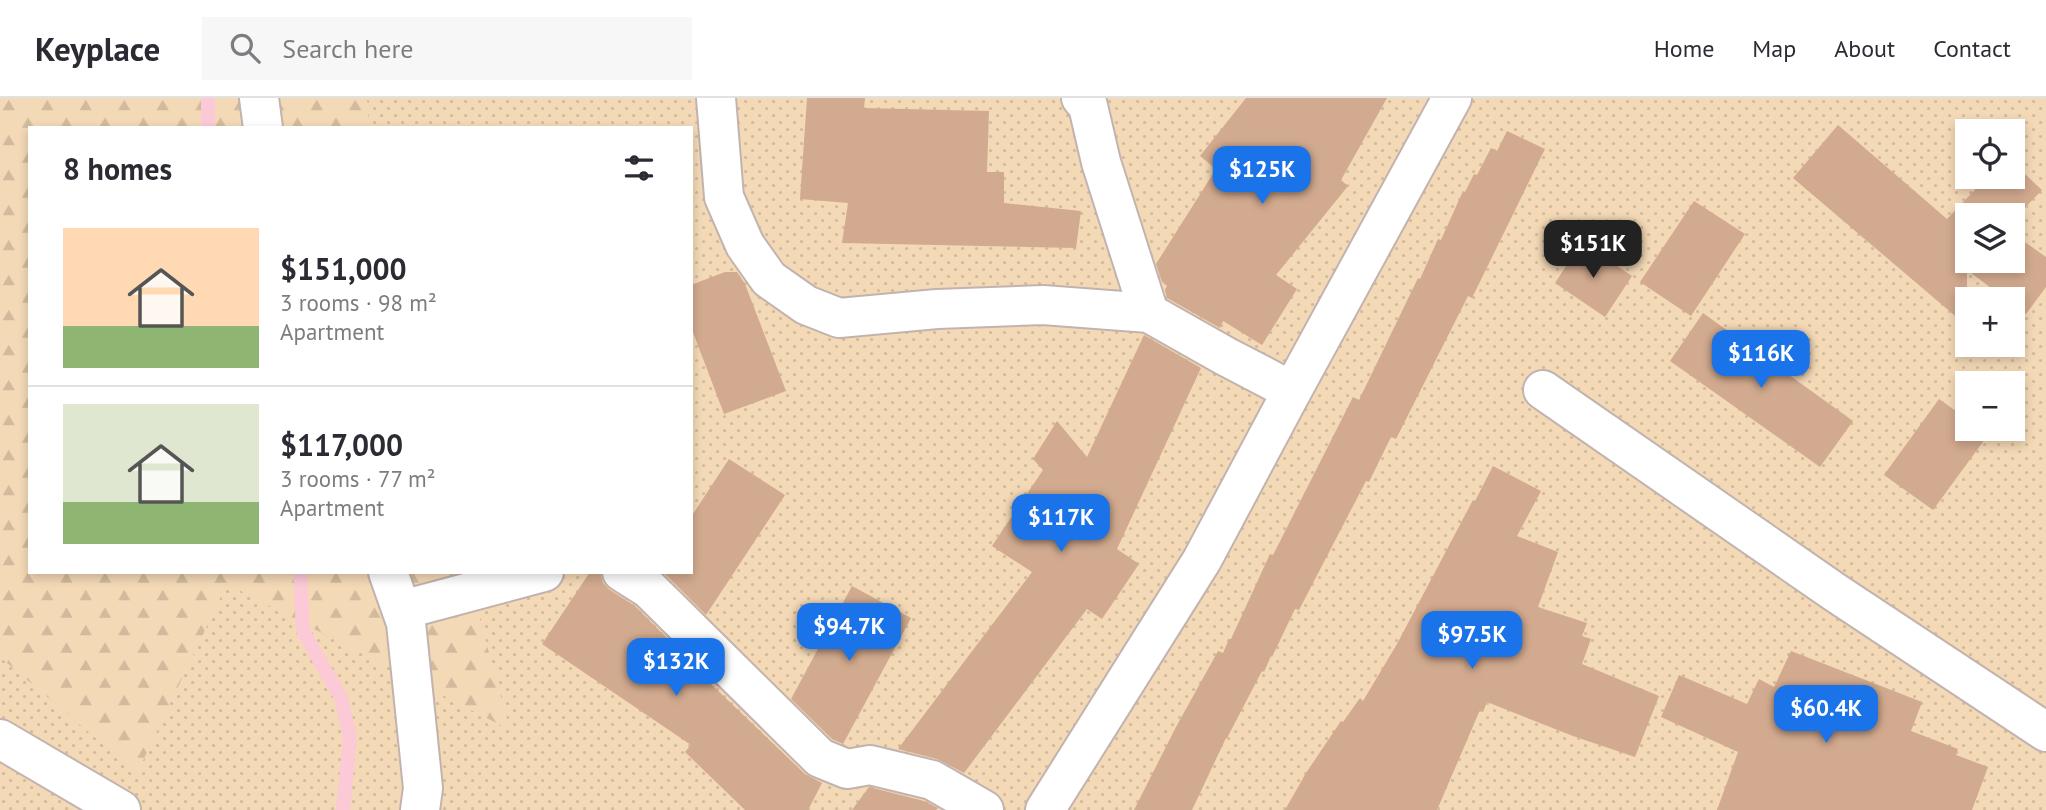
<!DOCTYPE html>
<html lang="en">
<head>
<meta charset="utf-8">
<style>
  :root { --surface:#fff; --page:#f7f7f7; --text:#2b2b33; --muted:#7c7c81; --line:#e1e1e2; --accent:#1a73e8 }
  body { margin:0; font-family:"PT Sans",sans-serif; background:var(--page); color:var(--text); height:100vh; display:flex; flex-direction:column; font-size:26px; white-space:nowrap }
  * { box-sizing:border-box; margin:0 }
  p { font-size:23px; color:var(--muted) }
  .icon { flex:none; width:38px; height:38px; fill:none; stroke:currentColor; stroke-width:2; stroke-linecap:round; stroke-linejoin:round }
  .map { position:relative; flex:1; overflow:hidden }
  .sheet { position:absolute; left:28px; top:28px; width:665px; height:448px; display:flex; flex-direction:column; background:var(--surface); border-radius:0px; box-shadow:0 4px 10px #0003 }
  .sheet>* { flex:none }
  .controls { position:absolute; left:1955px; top:21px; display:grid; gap:14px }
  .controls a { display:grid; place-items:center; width:70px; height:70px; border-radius:0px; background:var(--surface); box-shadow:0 4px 10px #0003; font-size:35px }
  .price { position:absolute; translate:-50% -60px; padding:0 16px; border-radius:14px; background:var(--accent); color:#fff; font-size:23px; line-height:46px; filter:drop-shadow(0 2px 4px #0008) }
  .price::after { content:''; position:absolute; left:50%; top:42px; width:21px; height:16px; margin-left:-10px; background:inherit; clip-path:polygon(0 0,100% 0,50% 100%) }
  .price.current { background:#222; color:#fff }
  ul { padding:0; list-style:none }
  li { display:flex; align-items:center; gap:21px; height:175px; padding:0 35px }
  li+li { border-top:2px solid var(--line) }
  li span { display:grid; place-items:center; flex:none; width:196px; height:140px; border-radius:0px; color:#555 }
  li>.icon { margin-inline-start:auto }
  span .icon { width:84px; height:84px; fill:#fffc; stroke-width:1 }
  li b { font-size:30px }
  h2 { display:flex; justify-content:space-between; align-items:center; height:84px; padding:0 35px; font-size:30px }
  header { display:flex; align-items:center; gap:42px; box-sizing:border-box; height:98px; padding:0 35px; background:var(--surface); border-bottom:2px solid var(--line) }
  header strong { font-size:33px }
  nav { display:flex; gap:38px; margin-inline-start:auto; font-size:24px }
  .search { width:490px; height:63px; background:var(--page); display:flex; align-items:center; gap:18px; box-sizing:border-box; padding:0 24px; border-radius:0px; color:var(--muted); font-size:26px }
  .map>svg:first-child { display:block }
  .grass { fill:url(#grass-dots); fill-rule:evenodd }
  .forest { fill:url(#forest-firs) }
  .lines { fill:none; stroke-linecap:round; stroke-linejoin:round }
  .stream { stroke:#fcc9d6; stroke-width:14 }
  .building { fill:#d2aa8f }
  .minor-casing { stroke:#c3b3ae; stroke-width:42 }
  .minor { stroke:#fff; stroke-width:38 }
</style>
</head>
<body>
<header>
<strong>Keyplace</strong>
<div class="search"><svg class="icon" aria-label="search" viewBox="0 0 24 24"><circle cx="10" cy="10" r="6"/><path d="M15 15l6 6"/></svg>Search here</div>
<nav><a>Home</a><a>Map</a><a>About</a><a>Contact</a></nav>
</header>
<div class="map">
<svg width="2046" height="712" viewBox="0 0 2046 712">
  <defs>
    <pattern id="grass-dots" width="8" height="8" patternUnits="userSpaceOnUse" patternTransform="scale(1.75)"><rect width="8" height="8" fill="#f4d9b6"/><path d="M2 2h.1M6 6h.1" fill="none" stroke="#d2bb9d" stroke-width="1.8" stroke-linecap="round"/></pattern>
    <pattern id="forest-firs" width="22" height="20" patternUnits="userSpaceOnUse" patternTransform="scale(1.75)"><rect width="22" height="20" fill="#f4d9b6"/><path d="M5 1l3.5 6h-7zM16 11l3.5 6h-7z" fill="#d2bb9d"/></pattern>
  </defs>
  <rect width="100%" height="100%" fill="#feede8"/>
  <path class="grass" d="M0,0h2046v712h-2046zM30,30h661v444h-661zM1967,33h45v46h-45zM1967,117h45v46h-45zM1967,201h45v46h-45zM1967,285h45v46h-45z"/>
  <path class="forest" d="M0,0h367l2,30h-339v444h437l43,158 -283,-146 -90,189 -137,-116z"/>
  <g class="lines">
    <g class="stream">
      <path d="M208,30v-30"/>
      <path d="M300,474l3,59 38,67 9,39 -7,73"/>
    </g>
  </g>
  <g class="building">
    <path d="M807,0h58l-1,10 125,3 -2,61h17v31l77,8 -5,37 -234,-5 6,-40 -48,-4z"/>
    <path d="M1246,0h141l-46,82 7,6 -72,89 21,14 -35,56 -39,-24 -3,7 -53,-30 -2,-8 2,-5 -5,-3 -6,-18 60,-95 -16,-13z"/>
    <path d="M1838,27l109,94 40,-42h25v-15l30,28 -30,31v-6h-45v46h45v-28l34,24v30l-20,27 -14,-10v-5h-6l-39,-29v56l-174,-148z"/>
    <path d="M1507,33l38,18 -73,149 -4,-2 -72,143 -5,-2 -22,45 -3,-1 -67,129 -4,-1 -23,48 -1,-1 -7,16 -2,-1 -35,67h-1l-34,72h-58l42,-83 42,-76 5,2 6,-14h2l39,-85 3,1 80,-158 6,3 59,-122 2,1 18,-40 3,1 22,-49 2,1 9,-18 3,1 14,-27 6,3z"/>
    <path d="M1694,103l51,33 -54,82 -51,-34z"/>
    <path d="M1582,144l50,34 -27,41 -50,-34z"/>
    <path d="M725,174h12l8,12 41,107 -62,23 -33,-87v-42z"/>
    <path d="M1703,215l150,108 -33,46 -150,-106z"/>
    <path d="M1144,237l57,33 -84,181 22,15 -37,55 -15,-10 -123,164 -27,-14 -39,-10 134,-177 -40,-26 51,-76 -10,-11 24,-38 30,36z"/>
    <path d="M1939,301l28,20v10h13l8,6 -55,75 -49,-35z"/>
    <path d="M729,361l56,36 -79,120 -43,-43h28v-55z"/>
    <path d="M1493,368l48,25 -24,45 41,16 -20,55 49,16 -5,13 9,3 -9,25 77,32 -24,61 -62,-21 -86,-34 -4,10 -3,-2 -43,100h-152l21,-37 35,-52 2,1 17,-24 3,3 34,-57 76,-144 2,1z"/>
    <path d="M590,474h10l3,11 7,7 25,16 46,46 -3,4 13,9 114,109 17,9 -14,27h-63l-60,-58 6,-7 -149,-101z"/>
    <path d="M852,488l59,32 -68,126 -11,-5 -41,-40z"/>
    <path d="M1791,553l131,51 -11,29 47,18 -2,6 32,12 -16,43h-255l21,-58 -77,-35 18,-42 68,29 12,-25 15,8z"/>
    <path d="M869,689l55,14 14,7 -2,2h-84z"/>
  </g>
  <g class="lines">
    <g class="minor-casing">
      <g id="minor">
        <path d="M259,0l4,30"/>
        <path d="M716,0l8,99 21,48 24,34 37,26 33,13 98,-9 106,-4 106,8 76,43 67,35"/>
        <path d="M1081,0l7,8 13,56 48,151"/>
        <path d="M1543,292l293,203 210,139"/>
        <path d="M388,474l18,51 17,165 -3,22"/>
        <path d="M622,474l27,17 171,169 27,11 23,-4 62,15 52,30"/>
        <path d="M402,512l142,-38"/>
        <path d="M0,641l121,71"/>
        <path d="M1045,712l157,-250 90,-169 160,-293"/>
      </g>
    </g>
    <use href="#minor" class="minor"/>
  </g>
</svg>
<div class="controls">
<a><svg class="icon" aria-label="locate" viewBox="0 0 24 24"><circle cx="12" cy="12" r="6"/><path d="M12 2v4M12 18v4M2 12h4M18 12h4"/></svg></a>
<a><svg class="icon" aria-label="layers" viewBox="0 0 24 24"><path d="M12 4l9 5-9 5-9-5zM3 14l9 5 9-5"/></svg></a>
<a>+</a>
<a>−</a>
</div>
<b class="price" style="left:1262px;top:108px">$125K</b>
<b class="price current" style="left:1593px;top:182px">$151K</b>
<b class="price" style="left:1761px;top:292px">$116K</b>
<b class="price" style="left:1061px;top:456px">$117K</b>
<b class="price" style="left:849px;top:565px">$94.7K</b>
<b class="price" style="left:1472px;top:573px">$97.5K</b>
<b class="price" style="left:676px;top:600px">$132K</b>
<b class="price" style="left:1826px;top:647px">$60.4K</b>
<section class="sheet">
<h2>8 homes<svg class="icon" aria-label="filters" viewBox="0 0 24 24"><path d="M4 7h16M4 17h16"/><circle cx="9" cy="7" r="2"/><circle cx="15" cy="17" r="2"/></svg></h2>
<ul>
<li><span style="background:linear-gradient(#ffd9b3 70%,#8fb573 0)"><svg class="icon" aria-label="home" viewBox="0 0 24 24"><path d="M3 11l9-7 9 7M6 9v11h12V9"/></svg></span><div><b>$151,000</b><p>3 rooms · 98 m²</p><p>Apartment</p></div></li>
<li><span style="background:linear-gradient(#dfe7d0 70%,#8fb573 0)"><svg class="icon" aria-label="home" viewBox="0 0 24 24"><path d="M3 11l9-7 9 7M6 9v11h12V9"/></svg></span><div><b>$117,000</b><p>3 rooms · 77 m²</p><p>Apartment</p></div></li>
</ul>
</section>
</div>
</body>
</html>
